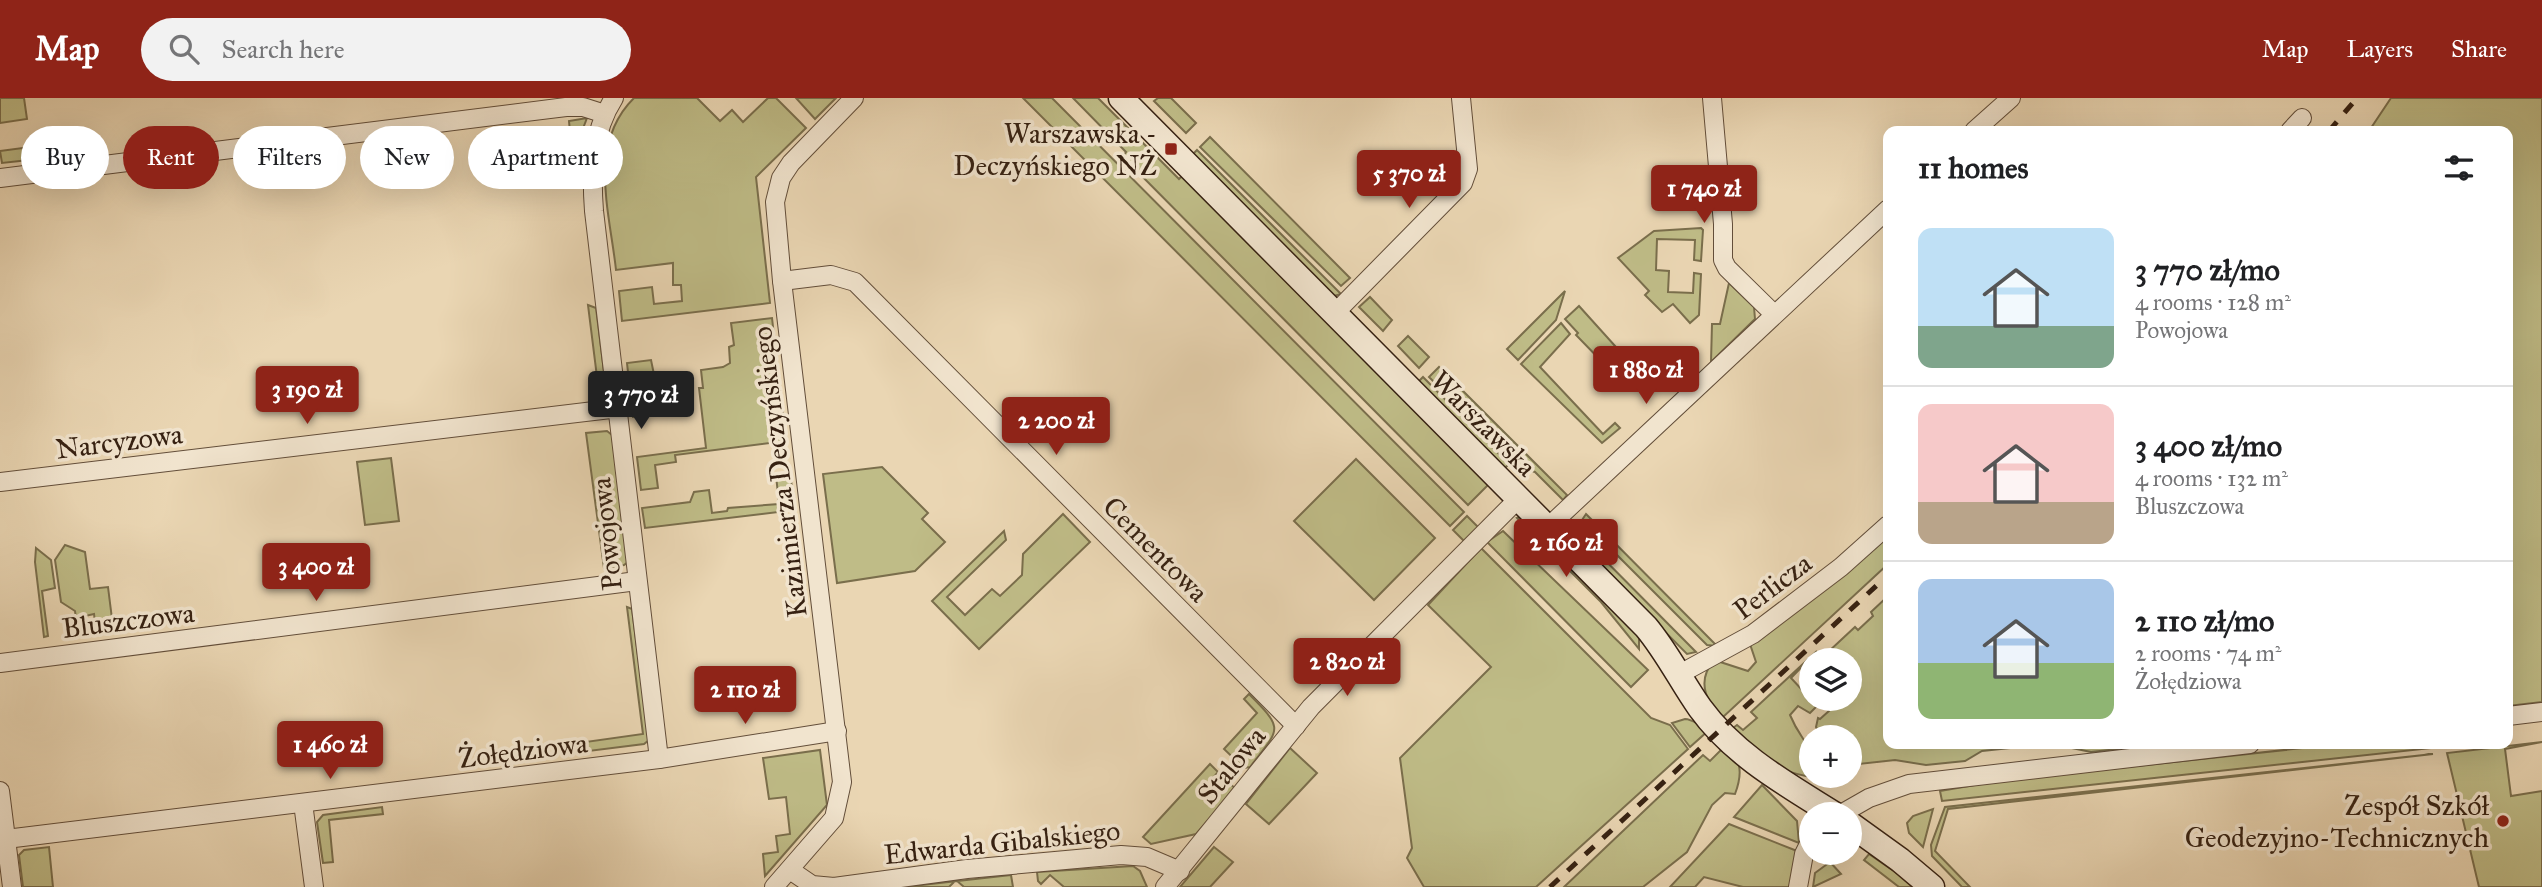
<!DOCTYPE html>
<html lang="en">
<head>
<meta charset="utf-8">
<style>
  :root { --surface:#fff; --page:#f2f2f2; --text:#202124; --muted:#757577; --line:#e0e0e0; --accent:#8f2418 }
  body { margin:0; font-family:"IM FELL Great Primer",serif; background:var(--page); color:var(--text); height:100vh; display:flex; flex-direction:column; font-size:26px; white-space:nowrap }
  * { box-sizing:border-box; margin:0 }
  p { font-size:23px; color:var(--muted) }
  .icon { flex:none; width:38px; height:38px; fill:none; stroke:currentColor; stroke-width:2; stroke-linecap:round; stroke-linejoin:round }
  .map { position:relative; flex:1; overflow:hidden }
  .sheet { position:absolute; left:1883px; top:28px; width:630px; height:623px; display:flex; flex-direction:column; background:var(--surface); border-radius:14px; box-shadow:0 7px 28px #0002 }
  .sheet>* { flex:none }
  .guide { position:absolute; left:21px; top:28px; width:665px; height:63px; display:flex; gap:14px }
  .buttons { position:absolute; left:1799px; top:550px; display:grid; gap:14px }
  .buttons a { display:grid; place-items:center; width:63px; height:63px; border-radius:50%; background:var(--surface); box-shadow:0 7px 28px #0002; font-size:35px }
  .price { position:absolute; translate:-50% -60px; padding:0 16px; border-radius:7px; background:var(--accent); color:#fff; font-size:23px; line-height:46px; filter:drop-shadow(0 2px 4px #0008) }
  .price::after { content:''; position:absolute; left:50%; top:42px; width:21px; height:16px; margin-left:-10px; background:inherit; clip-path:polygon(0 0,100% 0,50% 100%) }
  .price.active { background:#222; color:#fff }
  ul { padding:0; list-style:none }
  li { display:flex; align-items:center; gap:21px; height:175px; padding:0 35px }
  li+li { border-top:2px solid var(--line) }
  li span { display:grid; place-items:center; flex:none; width:196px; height:140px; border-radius:14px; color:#555 }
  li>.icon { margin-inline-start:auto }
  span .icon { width:84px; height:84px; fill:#fffc; stroke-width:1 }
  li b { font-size:30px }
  h2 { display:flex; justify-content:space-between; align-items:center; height:84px; padding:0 35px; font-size:30px }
  .tag { padding:0 24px; border-radius:32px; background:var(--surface); box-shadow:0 7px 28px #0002; font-size:24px; line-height:63px }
  .tag.active { background:var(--accent); color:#fff }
  header { display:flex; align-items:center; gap:42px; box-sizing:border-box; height:98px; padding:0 35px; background:var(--accent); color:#fff }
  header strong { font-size:33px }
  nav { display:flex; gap:38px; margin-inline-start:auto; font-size:24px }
  .search { width:490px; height:63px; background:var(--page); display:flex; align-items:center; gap:18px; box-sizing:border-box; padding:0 24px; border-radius:38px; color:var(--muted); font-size:26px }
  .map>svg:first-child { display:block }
  .green { fill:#bfbc87; stroke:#7a6e4c; stroke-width:2 }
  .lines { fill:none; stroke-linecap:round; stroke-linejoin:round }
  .street-casing { stroke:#634e3a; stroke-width:20 }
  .secondary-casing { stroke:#362112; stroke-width:27 }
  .street { stroke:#f1e4ce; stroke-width:18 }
  .secondary { stroke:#f1e4ce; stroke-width:24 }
  .rail { stroke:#362112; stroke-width:5; stroke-dasharray:12 12; stroke-linecap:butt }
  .poi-dot { fill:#8f2418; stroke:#f1e4ce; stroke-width:2.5 }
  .labels { text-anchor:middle; stroke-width:7; stroke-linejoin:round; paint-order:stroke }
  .poi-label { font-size:28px; fill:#362112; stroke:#f1e4ce; text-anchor:end }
  .street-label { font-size:28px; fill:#362112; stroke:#f1e4ce }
</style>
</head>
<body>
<header>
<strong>Map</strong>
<div class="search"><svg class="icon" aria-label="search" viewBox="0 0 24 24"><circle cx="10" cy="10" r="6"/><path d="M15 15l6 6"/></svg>Search here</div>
<nav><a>Map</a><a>Layers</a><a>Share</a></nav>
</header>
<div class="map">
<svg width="2542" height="789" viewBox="0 0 2542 789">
  <rect width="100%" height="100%" fill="#ead6b3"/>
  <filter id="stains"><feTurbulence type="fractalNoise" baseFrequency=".00286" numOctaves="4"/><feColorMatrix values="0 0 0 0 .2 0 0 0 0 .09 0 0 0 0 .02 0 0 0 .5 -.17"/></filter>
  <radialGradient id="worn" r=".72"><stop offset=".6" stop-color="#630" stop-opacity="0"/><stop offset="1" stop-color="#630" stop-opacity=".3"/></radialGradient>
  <g class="green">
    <path d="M0,0h24l3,21 -27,4z"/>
    <path d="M634,0h63l23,23 12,-11 11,12 25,-24h8l30,30 -50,49 14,126 -148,18 -3,-30 33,-4 2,17 28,-3 -1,-16h-8v-22l-57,7c-6,-57 -29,-126 18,-172z"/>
    <path d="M796,0h40l-21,21z"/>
    <path d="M1023,0h29l412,414 -14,14z"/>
    <path d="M1073,0h25l81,81 5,-5 305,310 -21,21 -345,-348 3,-5z"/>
    <path d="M1158,0h13l25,25 -10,10 -32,-32z"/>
    <path d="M2391,0h151v604l-34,4v-575h-139z"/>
    <path d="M587,20l-8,21 -5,37 -5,-55z"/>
    <path d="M1210,39l140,141 -9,8 -141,-139z"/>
    <path d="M86,41l2,14 -28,3 -7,-13z"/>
    <path d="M45,47l2,13 -45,5 -2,-12z"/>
    <path d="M1197,52l144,144 -7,2 -143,-140z"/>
    <path d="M1701,130l2,2 -2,31 -7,-1 1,-20 -38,-1 -1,31 13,1 -1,21 25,1 1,-20 7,1 -2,41 -9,8 -17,-19 -11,8 -17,-17 4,-4 -31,-33 36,-27z"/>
    <path d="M1729,185l25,24 1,12 -44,43 1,-38h8z"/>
    <path d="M1565,193l-9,29 -38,40 -11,-11z"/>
    <path d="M1370,199l22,23 -9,11 -24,-24z"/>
    <path d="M588,207l8,3 10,80 -7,5z"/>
    <path d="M1579,208l46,51 -14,14 -35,-36 2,-2 -13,-14z"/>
    <path d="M772,220l14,123 -111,14 1,7 -21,3 3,23 -17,2 -4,-33 69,-9 -7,-60h4l-2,-18 22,-3 7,-4 -1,-16 5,-2 -3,-22z"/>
    <path d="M1561,225l9,11 -30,33 63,67 12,-11 5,5 -18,15 -81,-79z"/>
    <path d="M1408,238l21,21 -10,11 -21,-22z"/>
    <path d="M651,262l6,29v25l-24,3 -6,-54z"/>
    <path d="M1439,269l128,128 -4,5 -28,-28 -15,-4 -91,-91z"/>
    <path d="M1423,279l86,87 -6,6 -86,-87z"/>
    <path d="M607,333l5,4 16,127 -4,3 -20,3 -18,-135z"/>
    <path d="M391,360l8,63 -34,4 -8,-63z"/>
    <path d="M1356,361l79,79 -61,62 -80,-79z"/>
    <path d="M882,369l46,46 -6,6 23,23 -30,29 -78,12 -14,-109z"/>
    <path d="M790,375l5,37 -150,18 -3,-20 48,-6 4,-10 15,-2 3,23 15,-2 1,-3 51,-4 -3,-29z"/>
    <path d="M1063,416l27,28 -111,107 -47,-48 72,-70 2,9 -59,57 18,18 27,-26 8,7 22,-21 1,-21z"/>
    <path d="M1586,416l131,132 -10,-1 -125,-125z"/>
    <path d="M1467,418l11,11 -14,14 -11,-11z"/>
    <path d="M1520,419l119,118v14l-38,-47 -84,-84z"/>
    <path d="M1567,424l129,130 -9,2 -120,-121z"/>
    <path d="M1503,433l145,139 -17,17 -144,-145z"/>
    <path d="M1888,435v31l-165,153 10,11 4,-3 6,5 14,-12 -6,-6 66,-61 -26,27 26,28 -7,7 -12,-7 -8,9c13,31 21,22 21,60h24l3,4c-22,0 -45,-4 -64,-14 -10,-7 -19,-17 -28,-25 -23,-20 -59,-48 -32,-80l34,11 8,-9 -6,-18z"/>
    <path d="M65,447l20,7 5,37 18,-2 5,40 -17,3 -2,-16 -9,2 2,15 -9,1 -3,-21 -14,-9 -6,-42z"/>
    <path d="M36,450l15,12 4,28 -13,3 6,45 -4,1 -9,-75z"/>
    <path d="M1481,450l170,170 19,7 18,24 -152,138h-112l-17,-29 5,-10 -12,-90 91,-91 -63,-62z"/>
    <path d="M1888,498v148h159l-65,7 -17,10 -39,4 -31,-5 -45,5v-28h-28l-6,-10 2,-9 2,1 10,-9 -1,-2 10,-10h11v-38h-15l-7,-8 27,-25 3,3 15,-14 -2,-4z"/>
    <path d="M627,509l5,2 17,131 -5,4 -79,10 -1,-9 79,-11z"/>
    <path d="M1249,596c36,36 31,34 1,73l-6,1 -20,-19 33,-36 -13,-14z"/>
    <path d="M1685,621c13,0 50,34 54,47 2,9 -1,20 -4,28l-10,-1 -13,12 -25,47 -44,35h-79l139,-132 7,6 13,-13 -15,-17 -18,16 -18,-24z"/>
    <path d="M2542,644l-37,7 6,47 31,-5v96h-63l-32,-134z"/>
    <path d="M2086,646h76l-71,8 -29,-6z"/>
    <path d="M2340,646h91l1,4 -490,53 -2,-10 58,-10z"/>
    <path d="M1290,650l27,25 -48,51 -23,-20z"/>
    <path d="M820,652l7,55 -62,71 -2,-22 15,-2 -2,-16 14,-2 -4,-37 -17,2 -6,-41z"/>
    <path d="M2433,656l-485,55 -13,42 35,36h-8l-30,-31 -1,-11 14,-38z"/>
    <path d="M1210,666l8,8 -10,12 11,9 10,-10 7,6 -40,45 -45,10 -8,-7z"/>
    <path d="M1762,687l35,36 2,22 -65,-26z"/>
    <path d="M382,709l1,7 -54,6 4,42 -10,1 -6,-41 6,-7z"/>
    <path d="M1933,711l-10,38 -14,-14 -2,-10 6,-7z"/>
    <path d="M1729,726l68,27 -6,36h-48l-39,-10 -9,10h-25z"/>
    <path d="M49,749l4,40h-30l-4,-32 5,-5z"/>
    <path d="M1214,749l19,15 -23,25h-30z"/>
    <path d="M1869,756l48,33h-18l-35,-27z"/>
    <path d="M1830,764l11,12 -28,13 2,-14z"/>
    <path d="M1133,768l7,5 7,16h-83l-14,-12 -9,9 -3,-3 -1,-9z"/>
    <path d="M1011,777l2,12h-49l-8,-7 -7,7h-45z"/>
  </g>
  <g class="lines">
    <g class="street-casing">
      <g id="street">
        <path d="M614,0c-22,34 -23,74 -20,113l65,548"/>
        <path d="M1712,0l11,126v36l4,8 47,46"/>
        <path d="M1974,33l37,-33"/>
        <path d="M2290,33l12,-13"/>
        <path d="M0,80l566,-71h17l22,7"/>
        <path d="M782,183l49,-6 24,7 441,444"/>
        <path d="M1334,216l129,-131 5,-14 -7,-71"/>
        <path d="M0,384l619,-74"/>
        <path d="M1547,430l341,-319"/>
        <path d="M0,565l637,-82"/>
        <path d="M1678,577l75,-41 88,-67 47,-42"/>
        <path d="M2508,618l34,-4"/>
        <path d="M0,693l12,96"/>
        <path d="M303,705l11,84"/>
        <path d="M1841,716l28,-16 40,-14 341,-40"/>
        <path d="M6,741l653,-80 178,-28"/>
        <path d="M790,772l22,15 22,2 133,-18 154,-14 26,2 33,14"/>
        <path d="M774,789l60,-69 8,-36 -60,-501 -7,-79 6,-24 10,-15 63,-65"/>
        <path d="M1165,789l146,-180 207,-208"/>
        <path d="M1798,789l6,-33 7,-14"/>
      </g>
    </g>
    <g class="secondary-casing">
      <g id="secondary">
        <path d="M1121,0l525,529c21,25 35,54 54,81 34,47 86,76 134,106"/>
        <path d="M1850,726l50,36 32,27"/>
      </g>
    </g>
    <use href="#street" class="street"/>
    <use href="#secondary" class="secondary"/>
    <g class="rail">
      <path d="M2329,33l28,-33"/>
      <path d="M1550,789l338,-312"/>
    </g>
  </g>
  <g class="poi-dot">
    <rect x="1164" y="44" width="14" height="14" rx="3.5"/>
    <circle cx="2503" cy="723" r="7"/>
  </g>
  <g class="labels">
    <g class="poi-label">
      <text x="1157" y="45">Warszawska -<tspan x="1157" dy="32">Deczyńskiego NŻ</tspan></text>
      <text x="2489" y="717">Zespół Szkół<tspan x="2489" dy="32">Geodezyjno-Technicznych</tspan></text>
    </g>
    <g class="street-label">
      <text transform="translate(1484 325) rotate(45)" y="10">Warszawska</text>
      <text transform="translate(119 343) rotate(-7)" y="10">Narcyzowa</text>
      <text transform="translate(779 374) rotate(-97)" y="10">Kazimierza Deczyńskiego</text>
      <text transform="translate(606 436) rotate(-96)" y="10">Powojowa</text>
      <text transform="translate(1156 451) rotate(45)" y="10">Cementowa</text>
      <text transform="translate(1772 488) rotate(-37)" y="10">Perlicza</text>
      <text transform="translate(128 522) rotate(-7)" y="10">Bluszczowa</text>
      <text transform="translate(523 652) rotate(-7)" y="10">Żołędziowa</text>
      <text transform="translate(1231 667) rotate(-51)" y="10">Stalowa</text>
      <text transform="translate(1002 744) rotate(-6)" y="10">Edwarda Gibalskiego</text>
    </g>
  </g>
  <rect width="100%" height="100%" filter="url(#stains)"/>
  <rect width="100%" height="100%" fill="url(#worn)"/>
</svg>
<div class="buttons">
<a><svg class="icon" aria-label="layers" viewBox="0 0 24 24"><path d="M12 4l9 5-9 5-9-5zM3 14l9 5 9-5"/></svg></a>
<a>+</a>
<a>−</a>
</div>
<b class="price" style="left:1409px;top:112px">5 370 zł</b>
<b class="price" style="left:1704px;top:127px">1 740 zł</b>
<b class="price" style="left:1646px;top:308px">1 880 zł</b>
<b class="price" style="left:307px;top:328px">3 190 zł</b>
<b class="price active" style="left:641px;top:333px">3 770 zł</b>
<b class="price" style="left:1056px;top:359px">2 200 zł</b>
<b class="price" style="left:1566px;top:481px">2 160 zł</b>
<b class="price" style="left:316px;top:505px">3 400 zł</b>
<b class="price" style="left:1347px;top:600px">2 820 zł</b>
<b class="price" style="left:745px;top:628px">2 110 zł</b>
<b class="price" style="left:330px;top:683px">1 460 zł</b>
<div class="guide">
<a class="tag">Buy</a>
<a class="tag active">Rent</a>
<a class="tag">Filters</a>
<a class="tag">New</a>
<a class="tag">Apartment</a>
</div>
<section class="sheet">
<h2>11 homes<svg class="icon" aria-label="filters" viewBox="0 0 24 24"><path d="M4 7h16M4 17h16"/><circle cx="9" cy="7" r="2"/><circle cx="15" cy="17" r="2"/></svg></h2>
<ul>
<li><span style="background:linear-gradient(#bfe0f5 70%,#7fa58c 0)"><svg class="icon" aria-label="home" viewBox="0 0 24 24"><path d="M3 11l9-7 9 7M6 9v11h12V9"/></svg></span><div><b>3 770 zł/mo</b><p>4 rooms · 128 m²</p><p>Powojowa</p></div></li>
<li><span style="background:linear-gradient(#f6c9c9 70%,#b9a48a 0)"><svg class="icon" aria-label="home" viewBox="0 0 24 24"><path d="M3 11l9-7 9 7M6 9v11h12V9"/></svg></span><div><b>3 400 zł/mo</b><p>4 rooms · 132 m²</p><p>Bluszczowa</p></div></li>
<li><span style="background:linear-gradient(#a9c7e8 60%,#8fb573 0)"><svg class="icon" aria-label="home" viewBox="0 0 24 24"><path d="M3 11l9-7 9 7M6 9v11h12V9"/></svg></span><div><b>2 110 zł/mo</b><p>2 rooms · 74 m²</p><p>Żołędziowa</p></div></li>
</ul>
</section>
</div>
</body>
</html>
